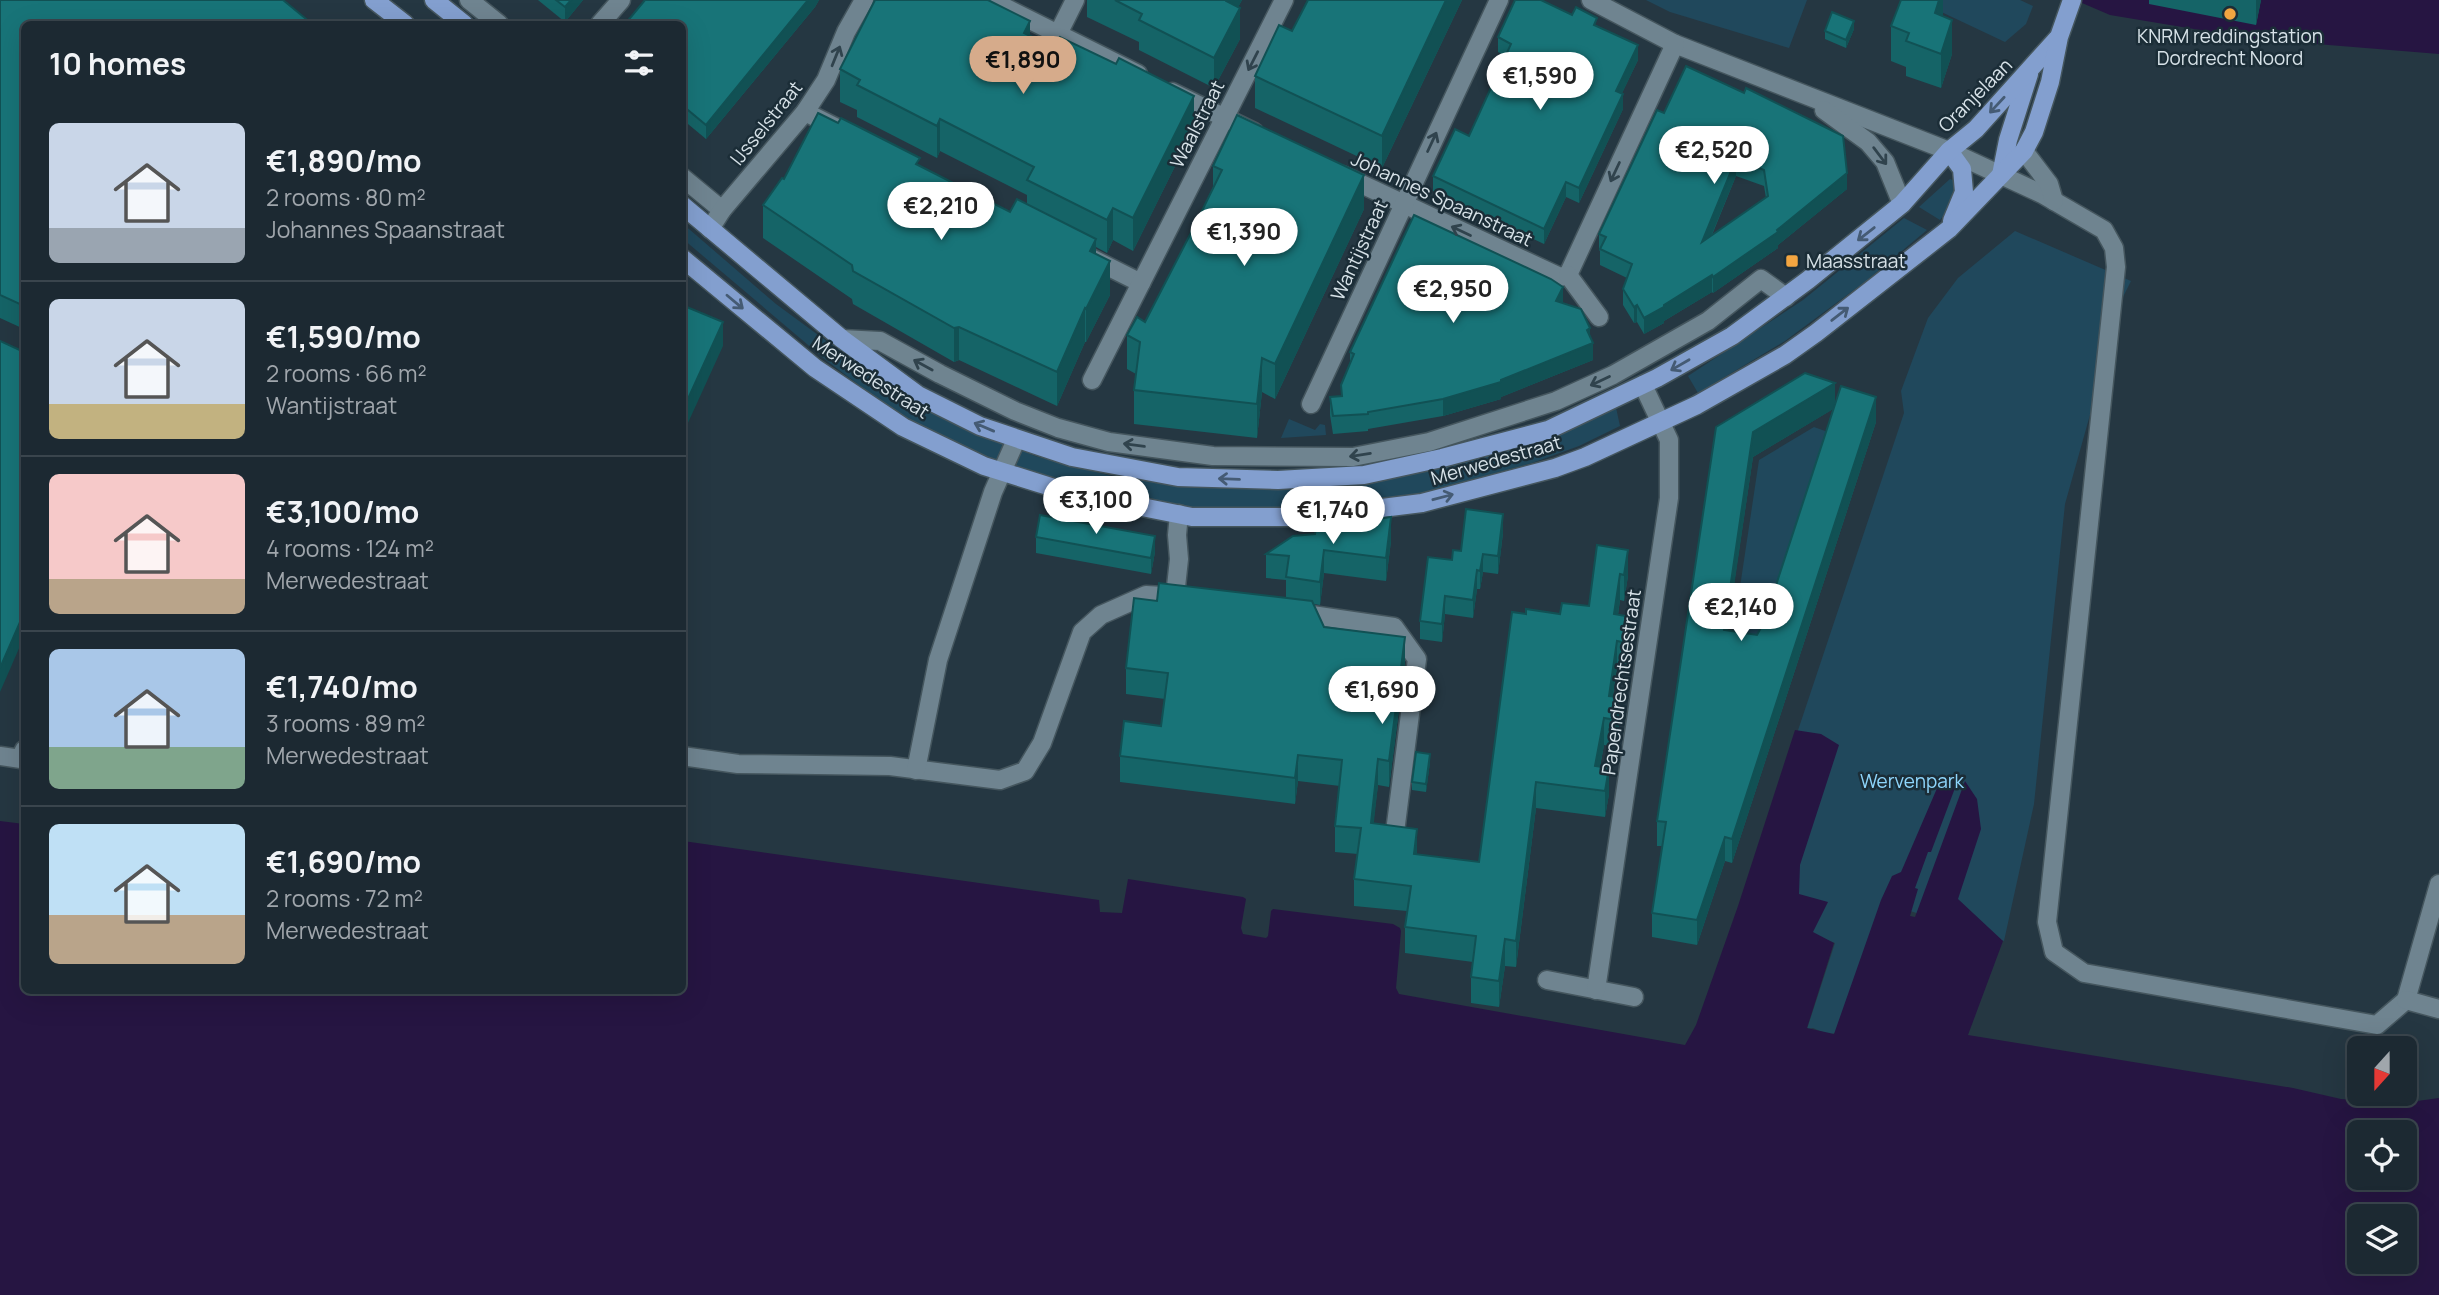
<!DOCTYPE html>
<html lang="en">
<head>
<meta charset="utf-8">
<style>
  :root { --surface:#1c2932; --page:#25313a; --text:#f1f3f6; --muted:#a0a6ac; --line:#3a454d; --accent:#d6ab8b }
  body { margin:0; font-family:Manrope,sans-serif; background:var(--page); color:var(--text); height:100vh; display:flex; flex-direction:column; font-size:26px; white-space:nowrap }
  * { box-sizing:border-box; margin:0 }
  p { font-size:23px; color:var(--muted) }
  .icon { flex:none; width:38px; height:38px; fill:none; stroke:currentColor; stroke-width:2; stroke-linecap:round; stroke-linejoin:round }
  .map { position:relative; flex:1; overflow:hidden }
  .sheet { position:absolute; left:21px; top:21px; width:665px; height:973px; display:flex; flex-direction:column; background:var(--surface); border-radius:10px; box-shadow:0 7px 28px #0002,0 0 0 2px var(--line) }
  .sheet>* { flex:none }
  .needle { width:46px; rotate:201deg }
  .controls { position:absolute; left:2347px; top:1036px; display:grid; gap:14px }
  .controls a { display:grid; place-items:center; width:70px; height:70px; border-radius:10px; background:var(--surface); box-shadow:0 7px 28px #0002,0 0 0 2px var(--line); font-size:35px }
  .price { position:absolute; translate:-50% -60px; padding:0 16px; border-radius:24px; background:#fff; color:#222; font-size:23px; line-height:46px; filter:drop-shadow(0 2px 4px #0008) }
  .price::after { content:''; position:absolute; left:50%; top:42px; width:21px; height:16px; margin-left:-10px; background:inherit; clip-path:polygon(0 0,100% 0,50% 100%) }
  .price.selected { background:var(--accent); color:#111 }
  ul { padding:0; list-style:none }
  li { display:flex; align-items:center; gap:21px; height:175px; padding:0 28px }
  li+li { border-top:2px solid var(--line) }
  li span { display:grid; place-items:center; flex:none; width:196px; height:140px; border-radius:10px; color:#555 }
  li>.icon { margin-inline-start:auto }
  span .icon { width:84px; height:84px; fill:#fffc; stroke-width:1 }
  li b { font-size:30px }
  h2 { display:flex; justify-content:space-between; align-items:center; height:84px; padding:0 28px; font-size:30px }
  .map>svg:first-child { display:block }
  .green { fill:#20485c }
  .water { fill:#261542; fill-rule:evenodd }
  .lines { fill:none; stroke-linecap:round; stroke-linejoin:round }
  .minor-casing { stroke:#45565e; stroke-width:21 }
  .major-casing { stroke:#45565e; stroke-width:21 }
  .minor { stroke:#6f8490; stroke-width:18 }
  .major { stroke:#839fcf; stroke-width:18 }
  .wall { fill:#156467; fill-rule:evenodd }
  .shaded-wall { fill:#115154 }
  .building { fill:#187478; stroke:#115154; stroke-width:2; fill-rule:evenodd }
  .oneway { stroke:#30434d }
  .oneway2 { stroke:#455b74 }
  .poi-dot { fill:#f2a541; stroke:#1b2d37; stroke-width:2.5 }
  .labels { text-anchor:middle; stroke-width:5; stroke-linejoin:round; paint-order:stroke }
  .poi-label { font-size:19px; fill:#d7e2e8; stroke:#1b2d37 }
  .street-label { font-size:19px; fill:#d7e2e8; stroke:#1b2d37 }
  .park-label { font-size:19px; fill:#8ed5fb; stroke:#1b2d37 }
</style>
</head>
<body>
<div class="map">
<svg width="2439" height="1295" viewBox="0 0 2439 1295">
  <rect width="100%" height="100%" fill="#253742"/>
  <g class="green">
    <path d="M1646,0h161l-18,48 -119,-36z"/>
    <path d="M1916,0h104l13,6 -7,18 -21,18z"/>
    <path d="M1950,179l5,2c2,15 -6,27 -15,39l-21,-13z"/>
    <path d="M1904,218l23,12 -61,51 -81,60 -87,52 -10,-17 115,-76z"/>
    <path d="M682,223l94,81 106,78 65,37 88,37 84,22 86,9 88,2 86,-8 80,-19 156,-59 5,23 -41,20 -47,17 -134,37 -71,8 -77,2 -70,-3 -144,-29 -77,-30 -71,-41 -61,-46 -144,-122z"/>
    <path d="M2015,231l116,50 -8,16 -58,207 -31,300 -30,137 -122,-39 -47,131 -6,2 -16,-7 -6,1 28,-86 -96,-36 165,-494 -3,-22 27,-73 30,-40z"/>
    <path d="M1289,419l26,11 5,-6 5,1 1,10 -45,3z"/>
    <path d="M1814,427l14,5 -100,304 -10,-2 41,-274z"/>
  </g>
  <g class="water">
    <path d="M2075,0h364v54l-185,-15 -144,-24z"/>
    <path d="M1795,730l26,4 18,11 -39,120 -1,29 29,8 -15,30 21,11 -27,85 27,6 47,-134 11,-24 9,-4 37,-86 8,-7 12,1 -27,72h-3l-13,36 3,1 -8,27 5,1 50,-136 12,18 4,30 -23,70 45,42 -35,94 325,53 48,11 62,4 36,-5v197h-2439v-474l24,3v166h658l1,-149 416,59 1,12 22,1 6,-34 115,18 3,2 -5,29 2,6 23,4 2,-2 3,-25 2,-2 120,15 7,4 1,3 -5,57 3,6 286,51 11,-20 42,-119zM2359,1132h45v46h-45zM2359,1216h45v46h-45z"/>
  </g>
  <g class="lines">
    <g class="minor-casing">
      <g id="minor">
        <path d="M469,0l30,24"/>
        <path d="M990,0l148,74"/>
        <path d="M1591,0l84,44 274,107 93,43 62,36 10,18 2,19 -69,655 7,30 30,21 293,52 29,-25"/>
        <path d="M600,24l21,-24"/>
        <path d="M1058,34l17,-34"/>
        <path d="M1172,92l82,40"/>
        <path d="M1824,110l44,32 17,20 17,42"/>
        <path d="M805,112l30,15"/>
        <path d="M2024,151l25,33 5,17"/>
        <path d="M1342,175l218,102 8,-2"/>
        <path d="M682,177l40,33"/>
        <path d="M710,229l12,-19 83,-98 21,-32 20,-48 18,-32"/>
        <path d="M1091,258l50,25"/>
        <path d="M1568,275l107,-231"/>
        <path d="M1568,275l31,42"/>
        <path d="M842,339l38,2 60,33 75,37 43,17 51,14 104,14 140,1 76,-15 127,-41 57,-26 95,-54 53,-42 25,18"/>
        <path d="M1092,380l192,-380"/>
        <path d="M1311,404l188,-404"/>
        <path d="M1175,596l4,-37 -2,-24 2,-21"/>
        <path d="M1298,613l96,14 23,32 -22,173"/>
        <path d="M0,756l21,3 3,-9"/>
        <path d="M682,756l56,8 152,2 110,14 25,-9 17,-28 40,-111 19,-17 45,-20 34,2"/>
        <path d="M916,770l22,-110 55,-168 23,-52"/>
        <path d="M1547,980l87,17"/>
        <path d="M1596,990l73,-492v-58l-26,-55"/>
        <path d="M2406,1000l33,-116"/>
        <path d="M2406,1000l33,9"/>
      </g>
    </g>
    <g class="major-casing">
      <g id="major">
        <path d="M374,0l31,24"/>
        <path d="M434,0l30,24"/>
        <path d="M1949,151l13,18 2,23 -12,29"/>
        <path d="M2001,175l7,-35 21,-66"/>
        <path d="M682,205l160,134 76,56 62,31 92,31 106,20 100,3 86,-5 78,-17 106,-28 109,-52 75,-42 76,-56 94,-76 47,-53 27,-22 81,-90"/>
        <path d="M682,258l133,110 88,59 81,39 83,26 125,25h118l112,-14 133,-35 30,-11 112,-52 88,-50 31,-22 133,-104 75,-78 10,-19 16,-50 9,-45 13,-37"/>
      </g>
    </g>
    <use href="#minor" class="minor"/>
    <use href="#major" class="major"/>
  </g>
  <g class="wall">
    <path d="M0,0l311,24h-287v305l-24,-11z"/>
    <path d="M538,0h45l-18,22z"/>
    <path d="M645,0h174l-4,7 -109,132 -24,-20v-95z"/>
    <path d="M1087,0h155l-4,7 2,32 -26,49 -75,-38v-8l-52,-25z"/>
    <path d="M1308,0h154l-80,168 -127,-60v-32l37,-45z"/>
    <path d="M1943,0v16l9,38 -11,34 -35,-12v-9l-15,-6v-35z"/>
    <path d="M2149,0h112l-5,25 -107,-21z"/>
    <path d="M1597,26l41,34 -16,33 1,16 -44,94 -13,-6 -22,47 -111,-53v-15l36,-40 37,-80 -8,-4v-15z"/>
    <path d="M1854,29l-8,19 -21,-9v-8z"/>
    <path d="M1030,35l164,93 -61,123 -20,-11 -6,13 -11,-6v7l14,41 -24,47h-1l-28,64 -98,-46 -5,2 -101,-58 -1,-5 -89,-61v-33l21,-26 136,-13 90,46 17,-8v-9l-87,-44 -3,7 -80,-41v-7l-17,-8v-33z"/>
    <path d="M1657,110l190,79 -69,56v3l-65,45 -1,-1 -48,29v2l-20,11 -7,-12 -3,1 -11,-18v-16l4,-11 -27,-13v-14l-1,-1v-16zM1736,176l28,10 2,12 -54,37z"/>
    <path d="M1213,166l151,43 -89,190 -13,-7 -5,46 -123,-14v-34l2,-16 -9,-5v-34l18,-13 68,-133z"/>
    <path d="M1590,336l3,24 -92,37v2l-58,17 -75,13v2l-35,3 -3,-19v-18l11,-1v-11l9,-22v-11z"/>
    <path d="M1835,402l41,20 -144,441 -7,-2 -28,84 -45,-8v-24l10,-67h-5v-25l59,-394zM1833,409l-69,213 -7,13 -30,-4 26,-174z"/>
    <path d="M1503,533l-5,41 -15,-2 -3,17h-3l-4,29 -28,-4 -3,28 -22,-3v-18l41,-70z"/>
    <path d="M1036,537l119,15 -4,22 -115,-21z"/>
    <path d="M1391,541l-5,40 -62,-8 -4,32 -6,-1 10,23 81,36 -16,124 -11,-2 -5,39 44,31 62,7 47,-248h34l29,-8 8,-61 31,31 -4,25 -4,-1 -2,15 13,28 -4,26 -10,-2 -4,29 6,28 -3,23 -12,-2 -4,22 9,27 -4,23 -69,-9 -20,159 -11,-1 -6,41 -28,-4v-26l2,-15 -68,-9v-26l2,-16 -53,-5v-27l4,-25 -23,-2v-26l5,-40 -42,-5 -3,23 -175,-22v-26l41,-30 4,-27 -39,-5v-26l31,-67 129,-3v-18l-20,-2v-24z"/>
    <path d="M1430,762l-4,30 -14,-2v-8z"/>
  </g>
  <g class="shaded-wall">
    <path d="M571,0h12l-18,22v-15z"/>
    <path d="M808,0h11l-4,7 -109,132v-14z"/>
    <path d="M1226,0h16l-16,31z"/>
    <path d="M1446,0h16l-80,168v-32z"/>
    <path d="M1939,0h4v23l-8,-10z"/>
    <path d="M2256,0h5l-5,25z"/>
    <path d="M1240,8v31l-26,49v-30z"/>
    <path d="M1952,20v34l-11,34v-34z"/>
    <path d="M1030,21v33l-6,-21z"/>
    <path d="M1854,21v8l-8,19v-8z"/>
    <path d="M1638,45v15l-22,46v-15z"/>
    <path d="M1623,94v15l-44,94v-15z"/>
    <path d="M1194,96v32l-61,123v-33z"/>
    <path d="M940,119v32l-3,7v-32z"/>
    <path d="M1736,159v17l-34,82v-16z"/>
    <path d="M1847,173v16l-69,56v3l-65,45v-16l64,-47z"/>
    <path d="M1364,175v34l-89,190v-35z"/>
    <path d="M1566,182v15l-22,47v-15z"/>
    <path d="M1113,208v32l-6,13v-33z"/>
    <path d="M1096,239v34l-6,-22z"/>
    <path d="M1110,261v34l-24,47v-33z"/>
    <path d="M1712,275v17l-48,29v2l-20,11v-16z"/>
    <path d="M1563,287v17l-7,-3z"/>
    <path d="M1637,305v17l-3,1v-16z"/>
    <path d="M1085,308v34l-28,64v-34z"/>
    <path d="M723,322v24l-41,90v-24z"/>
    <path d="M959,327v33l-5,2v-34z"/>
    <path d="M1590,328v16l3,-1v17l-92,37v2l-58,17v-17l58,-19z"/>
    <path d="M1262,358v34l-5,46v-34z"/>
    <path d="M1835,383v25l-82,49 -29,198v-25l29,-198z"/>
    <path d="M1876,397v25l-144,441v-24z"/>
    <path d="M1503,514v19l-5,41v-18z"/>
    <path d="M1391,517v24l-5,40v-23z"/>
    <path d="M1155,536v16l-4,22v-16z"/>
    <path d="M1324,550v23l-4,32v-23z"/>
    <path d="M1628,550v26l-4,25v-26z"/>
    <path d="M1483,554v18l-3,17v-18z"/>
    <path d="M1477,570v19l-4,29v-18z"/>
    <path d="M1620,574v26l-6,41v-27z"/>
    <path d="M1445,596v18l-3,28v-18z"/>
    <path d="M24,613v24l-24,55v-24z"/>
    <path d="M1631,617v26l-4,26v-26z"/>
    <path d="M1405,637v26l-16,124v-26z"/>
    <path d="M1617,641v26l-8,55v-26z"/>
    <path d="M1619,697v27l-3,23v-27z"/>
    <path d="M1604,718v27l-9,47v-26z"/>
    <path d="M1430,754v8l-4,30v-8z"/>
    <path d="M1298,755v26l-3,23v-26z"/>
    <path d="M1378,759v26l-7,64v-26z"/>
    <path d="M1609,768v26l-4,23v-26z"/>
    <path d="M1536,782v26l-20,159v-26z"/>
    <path d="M1417,829v27l-3,-2z"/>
    <path d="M1725,837v24l-28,84v-25z"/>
    <path d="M1505,939v27l-6,41v-26z"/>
  </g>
  <g class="building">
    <path d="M0,0h283l28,23 -1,1h-286v282l-24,-11z"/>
    <path d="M556,0h15l-6,7z"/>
    <path d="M645,0h163l-102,125 -24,-20v-81h-57z"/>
    <path d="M875,0h113l42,21 -6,12 31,15 5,-11 56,27 3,-6 75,38 -61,122 -20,-10 -6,12 -80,-40 7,-13 -94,-48 -3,7 -80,-41 3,-5 -20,-11z"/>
    <path d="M1115,0h111v1l14,7 -26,50 -75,-38 3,-6z"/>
    <path d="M1308,0h138l-64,136 -127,-60 24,-51 13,6z"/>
    <path d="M1515,0h26l31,15 4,-8 21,11 -3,7 44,20 -22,46 7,3 -44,94 -13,-6 -22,47 -111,-53 22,-47 14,7 42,-92 -13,-7z"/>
    <path d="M1901,0h38l-4,13 17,7 -11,34 -35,-13 3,-8 -18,-7z"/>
    <path d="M1832,12l22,9 -8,19 -21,-9z"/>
    <path d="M1686,66l58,27 2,-5 97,48 4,37 -70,57 1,2 -65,45 -1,-2 -48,30v2l-20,11 -7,-13 -3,2 -11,-18 9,-25 -32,-15 6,-12 -7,-3 58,-124 7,3zM1736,159l28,11 4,26 -66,46z"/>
    <path d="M818,113l20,10 3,-5 16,8 63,32 -4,6 94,48 7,-13 79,40 -6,12 20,10 -24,48 -1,-1 -28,64 -98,-45 -5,1 -101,-57 -1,-6 -89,-60 19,-27 2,1z"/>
    <path d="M1237,115l127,60 -89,189 -13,-6 -5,46 -123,-14 6,-48 -13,-7 10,-18 8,5 51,-99 26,-53 -9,-4z"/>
    <path d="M1414,215l137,64 12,8 -7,14 25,8 9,19 -3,2 6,13 -92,37v2l-58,17 -75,13v2l-35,2 -3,-19 12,-1 -1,-11 13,-31 -4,-2z"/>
    <path d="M682,305l41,17 -41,90z"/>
    <path d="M0,341l24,11v261l-24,55z"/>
    <path d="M1805,373l30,10 -82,49 -29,198 33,5 7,-13 77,-236 35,11 -144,442 -7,-2 -28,83 -45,-7 14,-91 -9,-1 59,-394z"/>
    <path d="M1466,509l37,5 -5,42 -15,-2 -3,17 -3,-1 -4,30 -28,-4 -3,28 -22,-3 8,-64 24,3 1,-10 8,1z"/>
    <path d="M1040,515l115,21 -4,22 -115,-21z"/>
    <path d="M1391,517l-5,41 -62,-8 -4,32 -34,-5 3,-21 -23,-2 27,-18 22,-2 1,-6z"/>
    <path d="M1597,545l31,5 -4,25 -4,-1 -6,40 17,3 -4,26 -10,-2 -8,55 10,1 -3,23 -12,-2 -9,48 14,2 -4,23 -69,-9 -20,159 -11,-2 -6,42 -28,-4 5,-41 -71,-9 6,-41 -57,-7 7,-51 -26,-2 7,-66 -44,-5 -3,23 -175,-22 4,-35 37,5 7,-53 -42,-5 8,-70 23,3 2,-18 153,18 12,26 81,10 -16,124 -11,-2 -7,64 46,6 -3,25 65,8 33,-250 14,2v-5l34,5 2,-11 27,3z"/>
    <path d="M1416,752l14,2 -4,30 -14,-2z"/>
  </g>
  <defs><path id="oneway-shaft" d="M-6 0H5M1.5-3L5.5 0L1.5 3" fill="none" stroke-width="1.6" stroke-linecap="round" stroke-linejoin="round" transform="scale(1.75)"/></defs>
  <g class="oneway">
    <use href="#oneway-shaft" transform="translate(836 56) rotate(-68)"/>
    <use href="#oneway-shaft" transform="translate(1253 61) rotate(117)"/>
    <use href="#oneway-shaft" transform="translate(1432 142) rotate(-65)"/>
    <use href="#oneway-shaft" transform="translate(1880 156) rotate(53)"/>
    <use href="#oneway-shaft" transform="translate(1615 172) rotate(115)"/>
    <use href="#oneway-shaft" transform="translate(1461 231) rotate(-155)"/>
    <use href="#oneway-shaft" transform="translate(923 365) rotate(-151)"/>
    <use href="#oneway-shaft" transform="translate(1600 381) rotate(155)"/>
    <use href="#oneway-shaft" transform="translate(1134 445) rotate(-172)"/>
    <use href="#oneway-shaft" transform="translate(1360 455) rotate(171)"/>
  </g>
  <g class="oneway2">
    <use href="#oneway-shaft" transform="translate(1997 105) rotate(133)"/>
    <use href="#oneway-shaft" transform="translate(1866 234) rotate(142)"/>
    <use href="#oneway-shaft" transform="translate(735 302) rotate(40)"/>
    <use href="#oneway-shaft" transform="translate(1840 314) rotate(-38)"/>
    <use href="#oneway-shaft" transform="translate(1680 365) rotate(150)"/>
    <use href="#oneway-shaft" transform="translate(984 427) rotate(-157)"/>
    <use href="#oneway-shaft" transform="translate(1229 479) rotate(-178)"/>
    <use href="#oneway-shaft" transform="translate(1443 497) rotate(-15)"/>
  </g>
  <g class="poi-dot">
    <circle cx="2230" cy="14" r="7"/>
    <rect x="1785" y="254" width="14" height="14" rx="3.5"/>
  </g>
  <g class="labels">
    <g class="poi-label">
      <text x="2230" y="43">KNRM reddingstation<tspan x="2230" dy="22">Dordrecht Noord</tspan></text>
      <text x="1806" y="268" text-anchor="start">Maasstraat</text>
    </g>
    <g class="street-label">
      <text transform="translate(1975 95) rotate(-45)" y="7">Oranjelaan</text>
      <text transform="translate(766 123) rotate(-51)" y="7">IJsselstraat</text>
      <text transform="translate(1197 124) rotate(-63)" y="7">Waalstraat</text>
      <text transform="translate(1442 199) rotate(25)" y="7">Johannes Spaanstraat</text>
      <text transform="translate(1359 250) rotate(-65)" y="7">Wantijstraat</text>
      <text transform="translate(871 377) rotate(33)" y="7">Merwedestraat</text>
      <text transform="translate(1496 460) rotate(-16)" y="7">Merwedestraat</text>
      <text transform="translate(1621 682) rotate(-82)" y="7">Papendrechtsestraat</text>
    </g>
    <g class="park-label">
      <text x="1912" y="788">Wervenpark</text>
    </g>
  </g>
</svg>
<div class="controls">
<a><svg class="needle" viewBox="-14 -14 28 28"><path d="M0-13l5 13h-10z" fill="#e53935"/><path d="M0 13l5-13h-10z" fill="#a0a6ac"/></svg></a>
<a><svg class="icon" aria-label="locate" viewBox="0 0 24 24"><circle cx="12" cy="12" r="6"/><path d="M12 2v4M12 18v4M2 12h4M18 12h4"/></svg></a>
<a><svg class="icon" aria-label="layers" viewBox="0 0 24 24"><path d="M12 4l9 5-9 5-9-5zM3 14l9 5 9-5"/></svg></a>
</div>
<b class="price selected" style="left:1023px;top:96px">€1,890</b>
<b class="price" style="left:1540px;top:112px">€1,590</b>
<b class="price" style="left:1714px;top:186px">€2,520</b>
<b class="price" style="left:941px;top:242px">€2,210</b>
<b class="price" style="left:1244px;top:268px">€1,390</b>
<b class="price" style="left:1453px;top:325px">€2,950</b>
<b class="price" style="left:1096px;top:536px">€3,100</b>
<b class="price" style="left:1333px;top:546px">€1,740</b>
<b class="price" style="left:1741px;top:643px">€2,140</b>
<b class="price" style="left:1382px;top:726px">€1,690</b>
<section class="sheet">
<h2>10 homes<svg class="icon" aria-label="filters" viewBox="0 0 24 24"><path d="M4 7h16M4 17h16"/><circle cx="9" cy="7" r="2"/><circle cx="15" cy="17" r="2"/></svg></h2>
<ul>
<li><span style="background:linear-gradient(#c9d6e8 75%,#9aa5b1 0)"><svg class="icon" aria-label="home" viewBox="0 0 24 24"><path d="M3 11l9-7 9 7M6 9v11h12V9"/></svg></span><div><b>€1,890/mo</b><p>2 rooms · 80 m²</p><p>Johannes Spaanstraat</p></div></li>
<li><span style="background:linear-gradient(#c9d6e8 75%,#c2b280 0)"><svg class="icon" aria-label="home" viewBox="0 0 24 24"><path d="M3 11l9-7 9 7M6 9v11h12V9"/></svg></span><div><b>€1,590/mo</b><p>2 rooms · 66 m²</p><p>Wantijstraat</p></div></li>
<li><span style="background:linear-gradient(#f6c9c9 75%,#b9a48a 0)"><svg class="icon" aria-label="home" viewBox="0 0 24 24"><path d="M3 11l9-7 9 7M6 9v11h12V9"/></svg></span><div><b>€3,100/mo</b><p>4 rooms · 124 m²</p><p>Merwedestraat</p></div></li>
<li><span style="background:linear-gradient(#a9c7e8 70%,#7fa58c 0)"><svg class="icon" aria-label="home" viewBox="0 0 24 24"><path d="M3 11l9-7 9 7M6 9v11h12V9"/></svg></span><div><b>€1,740/mo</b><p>3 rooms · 89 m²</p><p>Merwedestraat</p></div></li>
<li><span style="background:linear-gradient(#bfe0f5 65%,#b9a48a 0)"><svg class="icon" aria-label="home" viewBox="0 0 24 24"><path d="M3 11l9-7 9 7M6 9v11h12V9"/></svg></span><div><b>€1,690/mo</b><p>2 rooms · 72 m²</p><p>Merwedestraat</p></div></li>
</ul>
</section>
</div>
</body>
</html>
